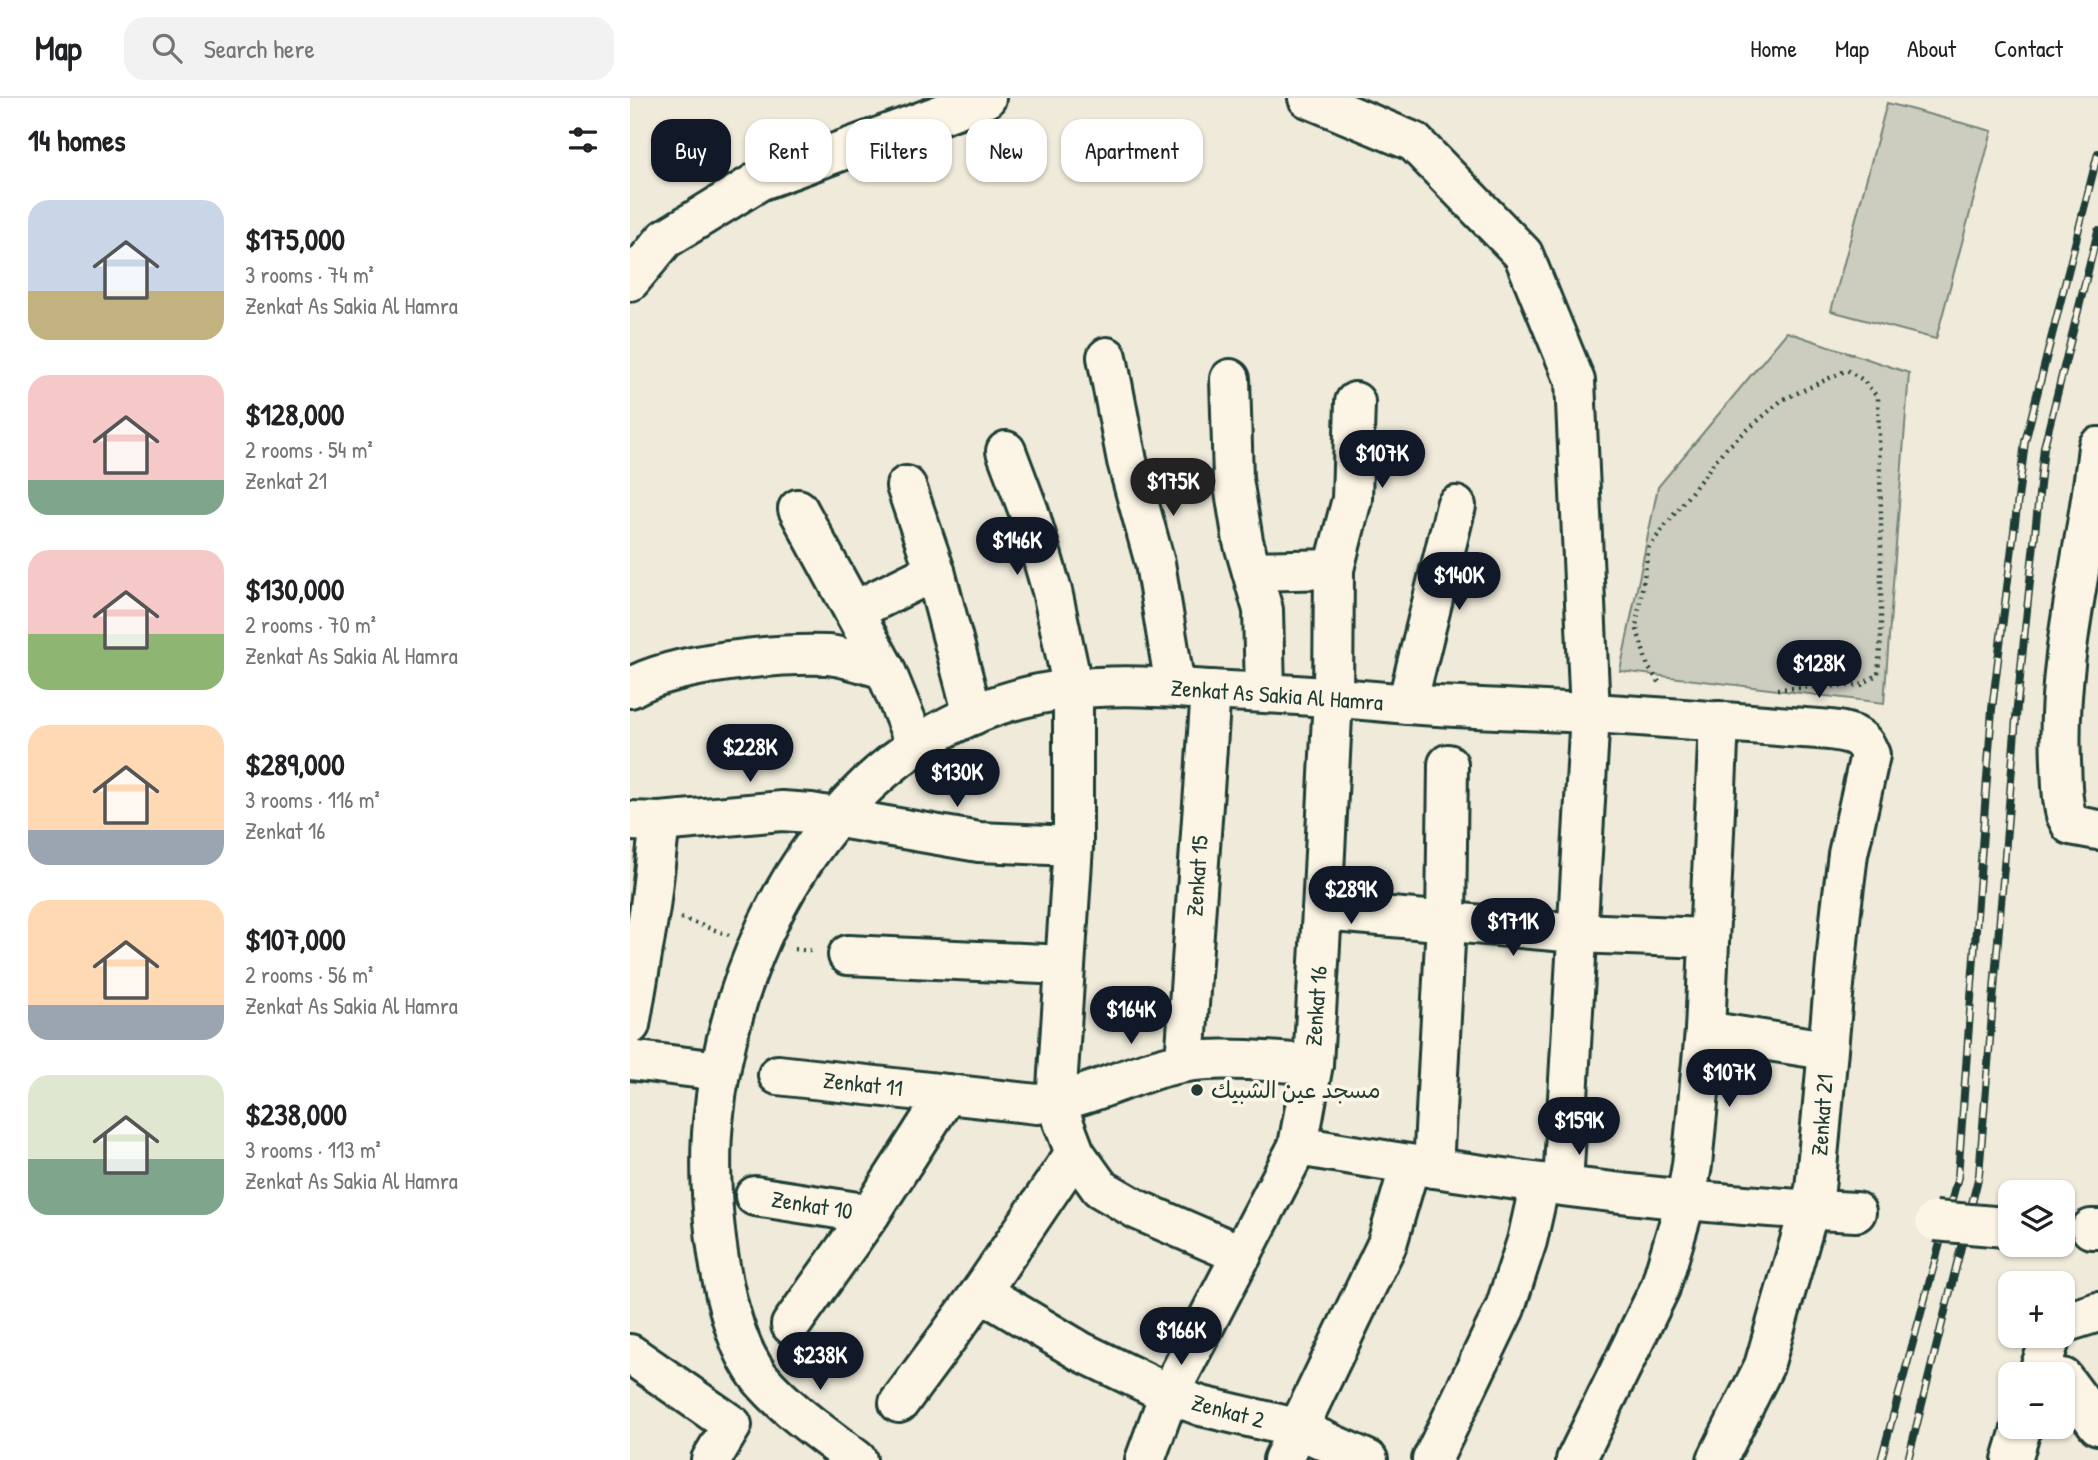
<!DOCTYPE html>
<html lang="en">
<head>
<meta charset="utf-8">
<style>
  :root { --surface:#fff; --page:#f2f2f2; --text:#202124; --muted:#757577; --line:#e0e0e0; --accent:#111827 }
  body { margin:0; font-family:"Patrick Hand","Playpen Sans Arabic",sans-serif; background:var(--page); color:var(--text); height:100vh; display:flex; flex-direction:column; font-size:26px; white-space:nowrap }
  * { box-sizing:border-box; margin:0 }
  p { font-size:23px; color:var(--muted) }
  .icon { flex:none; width:38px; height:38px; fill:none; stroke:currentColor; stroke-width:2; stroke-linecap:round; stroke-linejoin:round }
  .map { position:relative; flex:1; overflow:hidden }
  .drawer { display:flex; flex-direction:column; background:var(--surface); width:630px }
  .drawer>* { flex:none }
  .guide { position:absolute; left:21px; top:21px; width:665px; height:63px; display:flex; gap:14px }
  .fabs { position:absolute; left:1368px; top:1082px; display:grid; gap:14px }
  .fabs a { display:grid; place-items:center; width:77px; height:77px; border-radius:14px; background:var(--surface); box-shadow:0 2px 5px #0004; font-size:35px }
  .price { position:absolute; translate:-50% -60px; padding:0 16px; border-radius:24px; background:var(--accent); color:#fff; font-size:23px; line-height:46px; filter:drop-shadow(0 2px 4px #0008) }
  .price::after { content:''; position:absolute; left:50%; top:42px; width:21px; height:16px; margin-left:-10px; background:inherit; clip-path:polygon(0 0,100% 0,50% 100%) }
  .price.current { background:#222; color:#fff }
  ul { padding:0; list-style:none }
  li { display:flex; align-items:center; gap:21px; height:175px; padding:0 28px }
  li span { display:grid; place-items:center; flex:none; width:196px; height:140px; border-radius:21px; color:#555 }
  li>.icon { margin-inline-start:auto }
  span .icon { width:84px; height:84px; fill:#fffc; stroke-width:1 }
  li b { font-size:30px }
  h2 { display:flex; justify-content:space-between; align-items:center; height:84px; padding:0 28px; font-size:30px }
  .chip { padding:0 24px; border-radius:21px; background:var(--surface); box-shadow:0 2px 5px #0004; font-size:24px; line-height:63px }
  .chip.current { background:var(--accent); color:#fff }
  header { display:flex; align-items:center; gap:42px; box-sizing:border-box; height:98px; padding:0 35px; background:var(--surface); border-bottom:2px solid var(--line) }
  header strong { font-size:33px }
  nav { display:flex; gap:38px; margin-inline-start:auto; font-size:24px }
  .search { width:490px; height:63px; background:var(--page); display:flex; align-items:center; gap:18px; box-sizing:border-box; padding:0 24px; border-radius:21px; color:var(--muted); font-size:26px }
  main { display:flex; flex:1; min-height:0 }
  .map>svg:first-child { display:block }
  .green { fill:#cccdbf; stroke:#76857a; stroke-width:2 }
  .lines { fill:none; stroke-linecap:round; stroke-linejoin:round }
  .minor-casing { stroke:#1f3d34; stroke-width:44 }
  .path { stroke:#1f3d34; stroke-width:4.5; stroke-dasharray:2 5; stroke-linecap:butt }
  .minor { stroke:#fcf5e5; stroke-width:38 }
  .rail-casing { stroke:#1f3d34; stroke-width:8 }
  .rail { stroke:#fcf5e5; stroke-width:5; stroke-dasharray:16; stroke-linecap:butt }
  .minor-bridge-casing { stroke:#1f3d34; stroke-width:44; stroke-linecap:butt }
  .minor-bridge { stroke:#fcf5e5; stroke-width:38 }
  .poi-dot { fill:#1f3d34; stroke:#fcf5e5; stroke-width:2.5 }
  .labels { text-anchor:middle; stroke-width:7; stroke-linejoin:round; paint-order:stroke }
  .street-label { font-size:23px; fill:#1f3d34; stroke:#fcf5e5 }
  .poi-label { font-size:23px; fill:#1f3d34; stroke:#fcf5e5; text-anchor:start }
</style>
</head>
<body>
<header>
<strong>Map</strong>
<div class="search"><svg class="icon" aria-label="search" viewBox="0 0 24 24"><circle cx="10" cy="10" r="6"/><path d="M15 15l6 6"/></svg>Search here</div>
<nav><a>Home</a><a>Map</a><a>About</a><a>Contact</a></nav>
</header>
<main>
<section class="drawer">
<h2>14 homes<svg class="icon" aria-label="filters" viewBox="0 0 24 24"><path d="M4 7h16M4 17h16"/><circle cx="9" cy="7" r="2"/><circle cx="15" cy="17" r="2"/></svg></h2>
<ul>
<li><span style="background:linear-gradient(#c9d6e8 65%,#c2b280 0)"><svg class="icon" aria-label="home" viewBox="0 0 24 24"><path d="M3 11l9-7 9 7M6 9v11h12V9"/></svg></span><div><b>$175,000</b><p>3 rooms · 74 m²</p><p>Zenkat As Sakia Al Hamra</p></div></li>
<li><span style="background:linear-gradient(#f6c9c9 75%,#7fa58c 0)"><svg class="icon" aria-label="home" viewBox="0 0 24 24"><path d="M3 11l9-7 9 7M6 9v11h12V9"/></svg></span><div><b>$128,000</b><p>2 rooms · 54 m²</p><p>Zenkat 21</p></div></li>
<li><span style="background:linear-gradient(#f6c9c9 60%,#8fb573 0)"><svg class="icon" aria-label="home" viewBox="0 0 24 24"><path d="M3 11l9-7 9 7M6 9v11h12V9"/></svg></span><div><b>$130,000</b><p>2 rooms · 70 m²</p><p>Zenkat As Sakia Al Hamra</p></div></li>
<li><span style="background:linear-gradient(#ffd9b3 75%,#9aa5b1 0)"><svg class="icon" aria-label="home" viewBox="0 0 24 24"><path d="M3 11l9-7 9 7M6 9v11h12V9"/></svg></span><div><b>$289,000</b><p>3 rooms · 116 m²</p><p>Zenkat 16</p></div></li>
<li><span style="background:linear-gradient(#ffd9b3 75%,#9aa5b1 0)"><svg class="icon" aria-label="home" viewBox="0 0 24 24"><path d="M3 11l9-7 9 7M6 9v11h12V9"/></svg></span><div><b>$107,000</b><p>2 rooms · 56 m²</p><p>Zenkat As Sakia Al Hamra</p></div></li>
<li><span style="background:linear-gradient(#dfe7d0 60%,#7fa58c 0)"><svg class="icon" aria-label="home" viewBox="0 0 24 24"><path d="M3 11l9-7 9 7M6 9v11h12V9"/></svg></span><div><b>$238,000</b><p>3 rooms · 113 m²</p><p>Zenkat As Sakia Al Hamra</p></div></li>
</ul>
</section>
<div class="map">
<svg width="1468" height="1362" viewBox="0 0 1468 1362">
  <rect width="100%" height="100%" fill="#efeada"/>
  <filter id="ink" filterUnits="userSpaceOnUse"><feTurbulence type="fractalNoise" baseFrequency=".0143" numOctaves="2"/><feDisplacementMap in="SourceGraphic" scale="14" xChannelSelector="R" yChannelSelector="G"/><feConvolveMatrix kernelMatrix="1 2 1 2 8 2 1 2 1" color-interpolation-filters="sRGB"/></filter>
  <g filter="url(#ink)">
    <g class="green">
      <path d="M1257,5l105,28 -56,208 -105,-28z"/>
      <path d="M1157,234l122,41 -25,330 -264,-32 38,-184z"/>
    </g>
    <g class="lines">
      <g class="minor-casing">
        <g id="minor">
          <path d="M678,0l106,44 109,112 52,127 15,332 -27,472"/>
          <path d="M0,183l35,-42 94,-58 227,-83"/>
          <path d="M477,259l20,104 28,102 20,124"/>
          <path d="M600,281l3,100 10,62 20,69 2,82"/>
          <path d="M1468,349c-11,105 -42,208 -37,315 1,17 0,35 5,53l5,10 27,5"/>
          <path d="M376,353l23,61 23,79 21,98v157l-17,257 19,50 25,35 38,22 104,45"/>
          <path d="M276,388l29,85 38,144"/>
          <path d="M168,411l87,160"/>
          <path d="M704,471l18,-70 3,-97"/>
          <path d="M224,513l81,-40"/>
          <path d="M0,590c41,-25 149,-35 197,-33 19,1 40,10 58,14l31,76"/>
          <path d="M777,606l49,-198"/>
          <path d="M0,723l30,1 122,-11 29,2 168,29 94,4"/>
          <path d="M692,813l255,22 130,5"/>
          <path d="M218,857l217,10"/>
          <path d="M0,927l20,-118 10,-85"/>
          <path d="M1075,933l121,19"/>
          <path d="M0,962l90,11"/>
          <path d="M555,964l26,-372"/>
          <path d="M148,977l259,29c46,-4 86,-27 130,-38 46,-12 98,-4 146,-2"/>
          <path d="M668,1048c184,31 371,58 558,66"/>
          <path d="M803,1070l13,-245 2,-159"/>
          <path d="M125,1098l115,18"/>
          <path d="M1461,1131h7"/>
          <path d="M351,1194l99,59 89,43 32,12 95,22 72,32"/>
          <path d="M1433,1225l35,-11"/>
          <path d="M161,1227l79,-111 77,-120"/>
          <path d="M0,1256l102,71 -21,35"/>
          <path d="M1408,1276l14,-39"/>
          <path d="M1433,1280l35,47"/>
          <path d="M269,1305l82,-111 94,-139"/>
          <path d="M227,1362c-32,-24 -71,-51 -97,-82 -42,-54 -54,-189 -47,-256 19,-199 143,-410 359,-433 45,-5 92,-2 137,1 67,3 133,8 199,14 67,5 134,6 200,10 61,4 121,8 182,13 20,2 45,1 63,8 10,5 13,10 17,20l-22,99 -7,56 -26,279 -51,177 -47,94"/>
          <path d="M515,1362l24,-66 129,-248 15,-82 9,-153 11,-214 1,-128 -82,2"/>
          <path d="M653,1362l104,-216 23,-79"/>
          <path d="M802,1362l73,-152 22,-67 13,-58"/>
          <path d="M946,1362l84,-172 26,-88 6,-35 13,-134 14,-310"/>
          <path d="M1382,1362l10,-34"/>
        </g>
      </g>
      <g class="path">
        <path d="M1029,584l-11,-15 -12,-41 13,-79 74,-96 59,-51 65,-30 16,10 15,18 3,115v122l-3,39 -17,11 -84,4"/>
        <path d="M51,820l48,17"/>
        <path d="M165,851l19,2"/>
      </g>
      <use href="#minor" class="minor"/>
      <g class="rail-casing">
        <g id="rail">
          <path d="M1251,1362l77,-283 34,-468 33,-267 73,-289"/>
          <path d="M1278,1362l71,-285 38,-469 27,-259 54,-216"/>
        </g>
      </g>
      <use href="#rail" class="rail"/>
      <g class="minor-bridge-casing">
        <path id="minor-bridge" d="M1305,1123l70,6"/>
      </g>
      <use href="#minor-bridge" class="minor-bridge"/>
    </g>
  </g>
  <circle class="poi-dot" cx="567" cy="992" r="7"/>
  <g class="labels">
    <g class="street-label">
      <text transform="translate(647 597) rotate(4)" y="8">Zenkat As Sakia Al Hamra</text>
      <text transform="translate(567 778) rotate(-86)" y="8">Zenkat 15</text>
      <text transform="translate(686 908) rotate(-86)" y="8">Zenkat 16</text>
      <text transform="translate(233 986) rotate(6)" y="8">Zenkat 11</text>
      <text transform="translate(1192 1017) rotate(-86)" y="8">Zenkat 21</text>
      <text transform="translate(182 1107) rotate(9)" y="8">Zenkat 10</text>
      <text transform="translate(598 1313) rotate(15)" y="8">Zenkat 2</text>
    </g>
    <g class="poi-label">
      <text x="581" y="1000">مسجد عين الشبيك</text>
    </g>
  </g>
</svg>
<div class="fabs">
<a><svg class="icon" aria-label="layers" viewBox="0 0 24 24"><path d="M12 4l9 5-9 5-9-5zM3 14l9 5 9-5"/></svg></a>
<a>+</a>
<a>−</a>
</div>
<b class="price" style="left:752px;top:392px">$107K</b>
<b class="price current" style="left:543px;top:420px">$175K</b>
<b class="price" style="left:387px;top:479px">$146K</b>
<b class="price" style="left:829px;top:514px">$140K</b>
<b class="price" style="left:1189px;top:602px">$128K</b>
<b class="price" style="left:120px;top:686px">$228K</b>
<b class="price" style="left:327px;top:711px">$130K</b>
<b class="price" style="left:721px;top:828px">$289K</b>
<b class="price" style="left:883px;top:860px">$171K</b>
<b class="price" style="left:501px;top:948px">$164K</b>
<b class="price" style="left:1099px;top:1011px">$107K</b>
<b class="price" style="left:949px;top:1059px">$159K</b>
<b class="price" style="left:551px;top:1269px">$166K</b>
<b class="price" style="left:190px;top:1294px">$238K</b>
<div class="guide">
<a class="chip current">Buy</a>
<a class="chip">Rent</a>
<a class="chip">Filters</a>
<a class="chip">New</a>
<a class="chip">Apartment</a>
</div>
</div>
</main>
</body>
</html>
